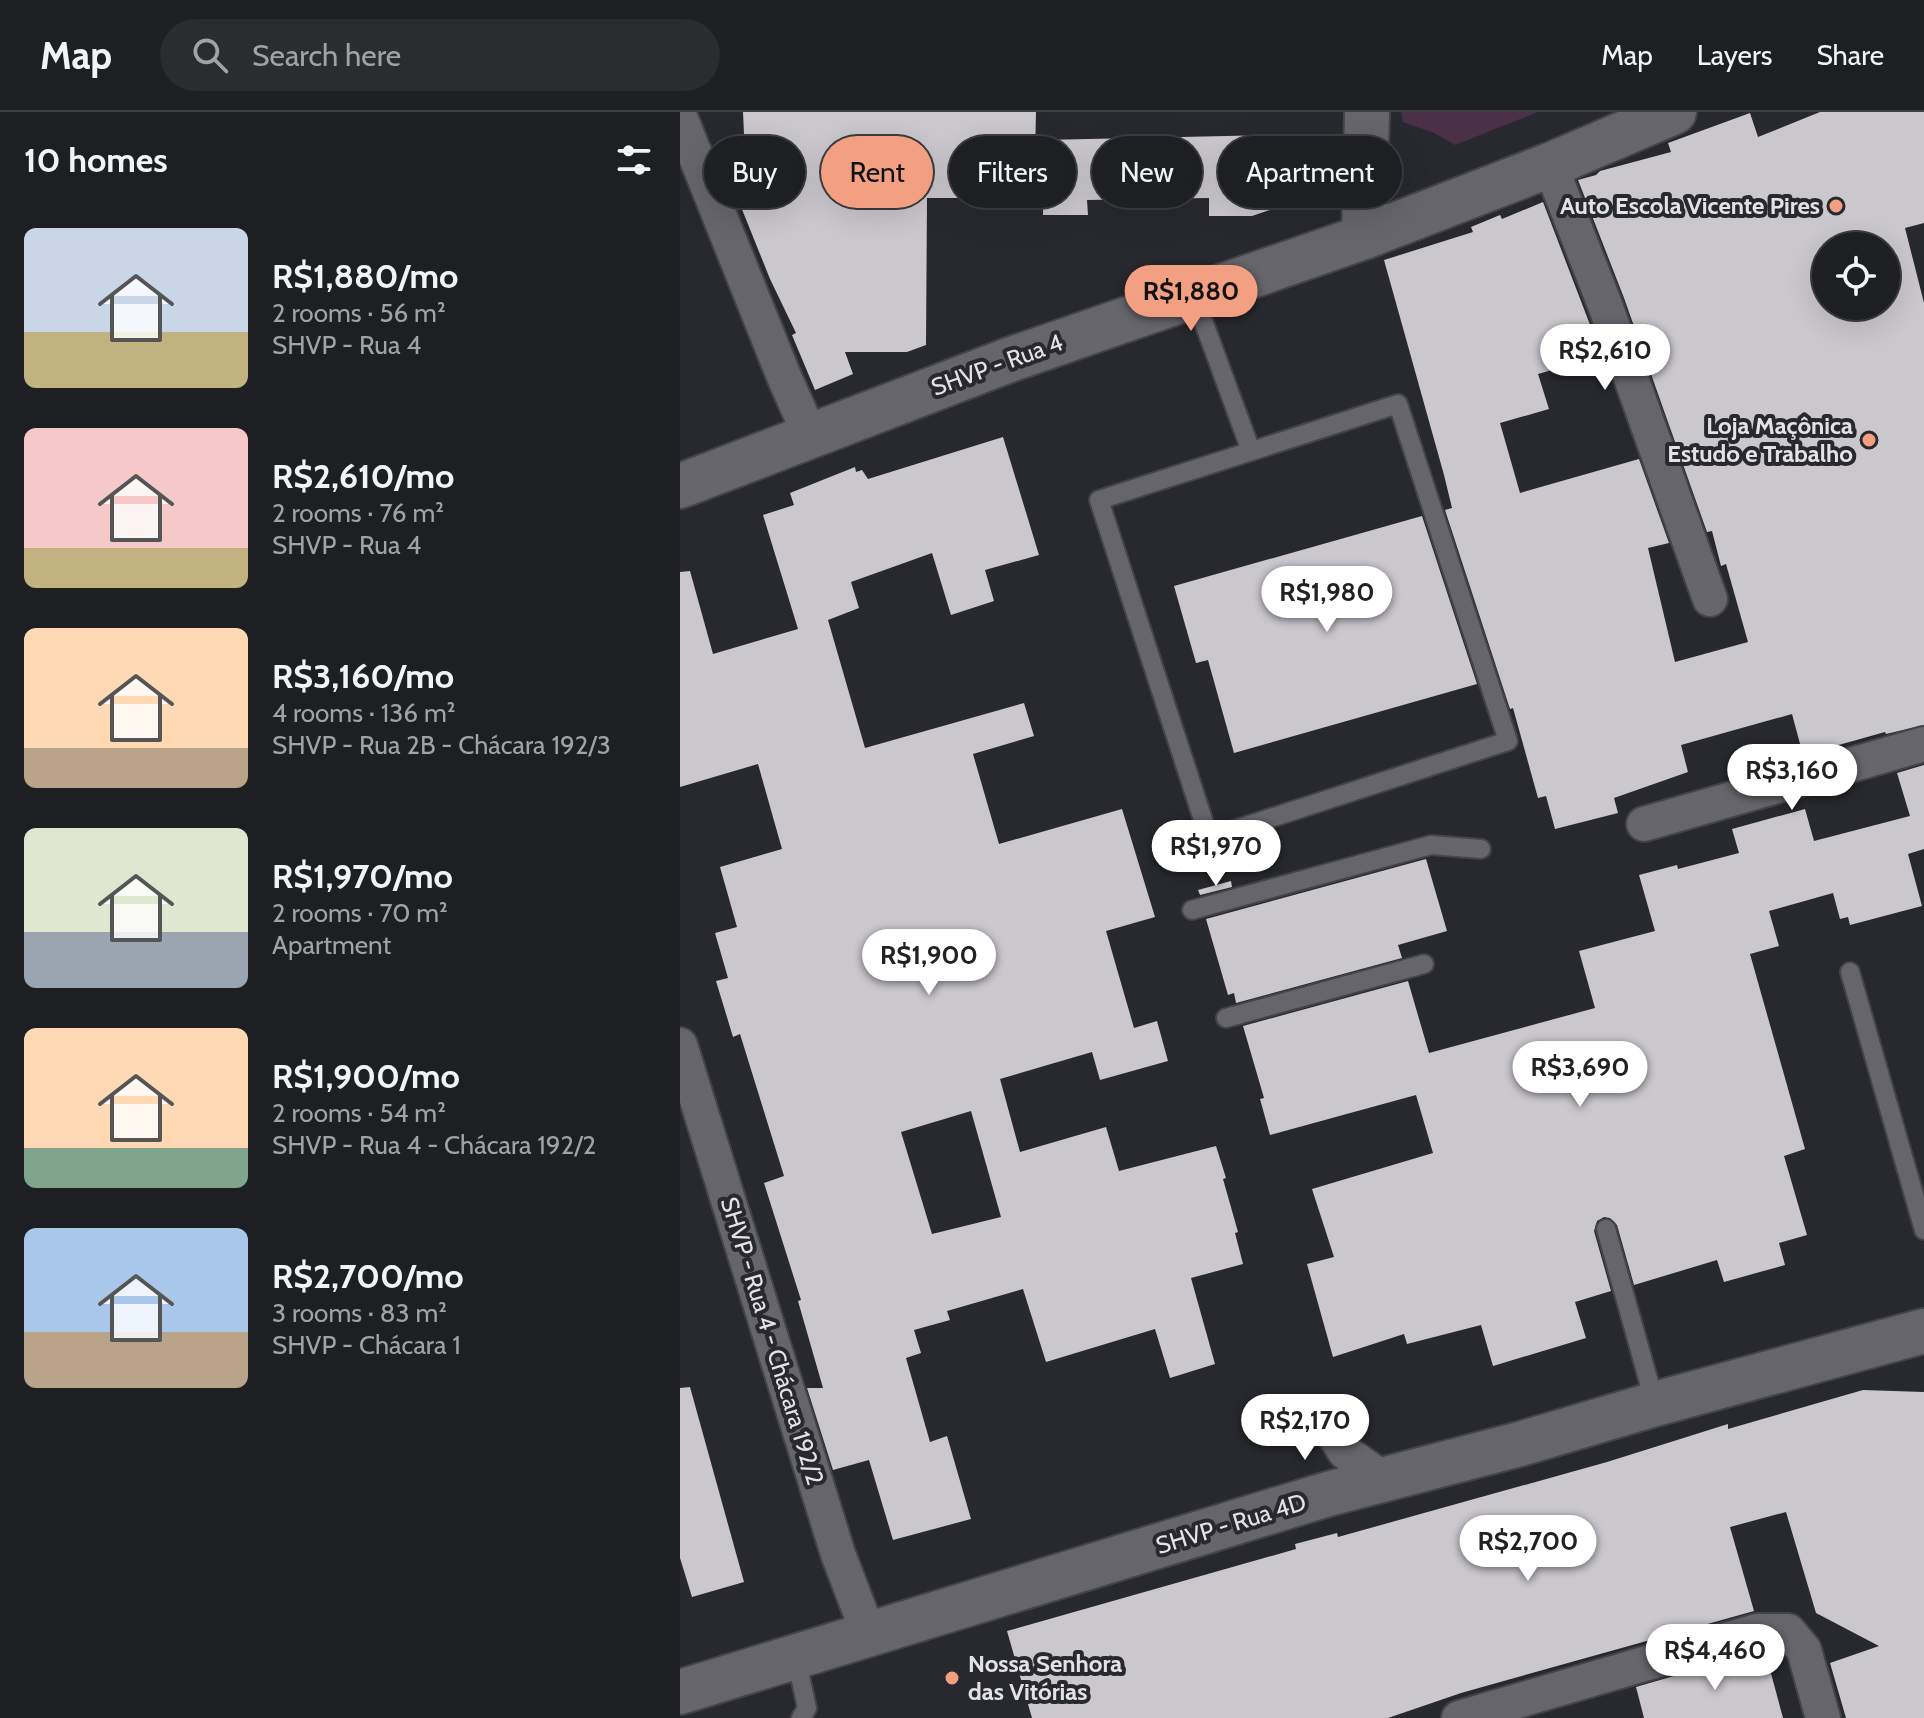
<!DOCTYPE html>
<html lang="en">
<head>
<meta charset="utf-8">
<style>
  :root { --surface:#1e1f22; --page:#2b2c2f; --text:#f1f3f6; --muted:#a1a2a5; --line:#3c3d40; --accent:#f2a081 }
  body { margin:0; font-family:Cabin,sans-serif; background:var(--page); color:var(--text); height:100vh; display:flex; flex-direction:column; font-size:30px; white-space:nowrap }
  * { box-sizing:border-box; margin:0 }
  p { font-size:26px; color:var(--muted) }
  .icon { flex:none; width:44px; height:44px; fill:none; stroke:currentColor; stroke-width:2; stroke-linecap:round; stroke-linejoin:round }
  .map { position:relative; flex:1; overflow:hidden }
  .side { display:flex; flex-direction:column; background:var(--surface); width:680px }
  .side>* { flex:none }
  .banner { position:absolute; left:24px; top:24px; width:760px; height:72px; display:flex; gap:16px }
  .tools { position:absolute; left:1132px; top:120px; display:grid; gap:16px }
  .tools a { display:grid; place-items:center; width:88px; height:88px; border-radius:50%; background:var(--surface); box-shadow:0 8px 32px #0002,0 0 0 2px var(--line); font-size:40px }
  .price { position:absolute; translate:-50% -68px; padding:0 18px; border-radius:28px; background:#fff; color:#222; font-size:26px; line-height:52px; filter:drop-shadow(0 2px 4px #0008) }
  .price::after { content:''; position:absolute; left:50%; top:48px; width:24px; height:18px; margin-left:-12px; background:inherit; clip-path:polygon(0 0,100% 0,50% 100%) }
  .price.active { background:var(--accent); color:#111 }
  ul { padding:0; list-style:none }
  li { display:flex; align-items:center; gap:24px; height:200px; padding:0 24px }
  li span { display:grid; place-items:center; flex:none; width:224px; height:160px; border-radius:12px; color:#555 }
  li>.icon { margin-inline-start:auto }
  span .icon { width:96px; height:96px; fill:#fffc; stroke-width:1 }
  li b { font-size:34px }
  h2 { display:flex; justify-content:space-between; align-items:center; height:96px; padding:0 24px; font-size:34px }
  .chip { padding:0 28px; border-radius:36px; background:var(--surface); box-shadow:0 8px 32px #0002,0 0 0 2px var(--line); font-size:28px; line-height:72px }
  .chip.active { background:var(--accent); color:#111 }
  header { display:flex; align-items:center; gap:48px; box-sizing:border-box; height:112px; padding:0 40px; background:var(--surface); border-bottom:2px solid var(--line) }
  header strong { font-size:38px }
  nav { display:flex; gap:44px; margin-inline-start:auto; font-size:28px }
  .search { width:560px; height:72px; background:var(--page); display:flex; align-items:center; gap:20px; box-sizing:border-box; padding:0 28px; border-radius:44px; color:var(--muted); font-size:30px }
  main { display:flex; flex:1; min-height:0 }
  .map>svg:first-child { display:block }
  .green { fill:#4b3148 }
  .building { fill:#cac7cd; fill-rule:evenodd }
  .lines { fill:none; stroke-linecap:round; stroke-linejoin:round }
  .lane-casing { stroke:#434448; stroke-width:22 }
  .street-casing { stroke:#434448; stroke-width:38 }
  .secondary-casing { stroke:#434448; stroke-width:48 }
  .lane { stroke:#65656b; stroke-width:18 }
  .street { stroke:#65656b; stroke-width:34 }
  .secondary { stroke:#65656b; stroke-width:44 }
  .poi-dot { fill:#f2a081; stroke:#28292e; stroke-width:3 }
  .labels { text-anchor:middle; stroke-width:8; stroke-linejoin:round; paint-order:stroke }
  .poi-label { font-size:24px; font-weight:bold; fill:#e3e3e6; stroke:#28292e; text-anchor:end }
  .street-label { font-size:24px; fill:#e3e3e6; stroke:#28292e }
</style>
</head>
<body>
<header>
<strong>Map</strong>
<div class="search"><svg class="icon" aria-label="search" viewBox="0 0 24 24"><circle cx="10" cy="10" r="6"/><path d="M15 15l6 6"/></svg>Search here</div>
<nav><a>Map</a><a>Layers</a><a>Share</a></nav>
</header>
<main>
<section class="side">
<h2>10 homes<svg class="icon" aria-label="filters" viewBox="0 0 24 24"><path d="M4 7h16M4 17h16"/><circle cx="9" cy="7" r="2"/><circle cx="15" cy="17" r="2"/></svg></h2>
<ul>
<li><span style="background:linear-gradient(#c9d6e8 65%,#c2b280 0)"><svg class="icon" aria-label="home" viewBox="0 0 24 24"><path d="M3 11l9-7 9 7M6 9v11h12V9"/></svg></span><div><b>R$1,880/mo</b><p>2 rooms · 56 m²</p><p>SHVP - Rua 4</p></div></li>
<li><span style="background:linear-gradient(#f6c9c9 75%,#c2b280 0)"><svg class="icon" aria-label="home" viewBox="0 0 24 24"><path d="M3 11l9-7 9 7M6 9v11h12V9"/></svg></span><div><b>R$2,610/mo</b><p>2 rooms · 76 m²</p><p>SHVP - Rua 4</p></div></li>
<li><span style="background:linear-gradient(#ffd9b3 75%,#b9a48a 0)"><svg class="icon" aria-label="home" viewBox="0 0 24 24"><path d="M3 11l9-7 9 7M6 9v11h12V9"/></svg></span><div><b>R$3,160/mo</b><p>4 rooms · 136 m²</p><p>SHVP - Rua 2B - Chácara 192/3</p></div></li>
<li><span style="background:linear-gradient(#dfe7d0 65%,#9aa5b1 0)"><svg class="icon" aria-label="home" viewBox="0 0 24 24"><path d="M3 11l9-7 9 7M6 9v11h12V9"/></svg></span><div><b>R$1,970/mo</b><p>2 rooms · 70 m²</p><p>Apartment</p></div></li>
<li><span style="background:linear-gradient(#ffd9b3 75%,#7fa58c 0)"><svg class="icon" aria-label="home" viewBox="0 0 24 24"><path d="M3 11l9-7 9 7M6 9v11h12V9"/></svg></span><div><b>R$1,900/mo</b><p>2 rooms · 54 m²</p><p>SHVP - Rua 4 - Chácara 192/2</p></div></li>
<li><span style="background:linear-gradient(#a9c7e8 65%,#b9a48a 0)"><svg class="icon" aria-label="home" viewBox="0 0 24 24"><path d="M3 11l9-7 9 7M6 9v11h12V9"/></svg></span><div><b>R$2,700/mo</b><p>3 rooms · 83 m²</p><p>SHVP - Chácara 1</p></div></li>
</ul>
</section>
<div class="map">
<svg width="1244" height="1606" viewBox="0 0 1244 1606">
  <rect width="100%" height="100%" fill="#28292e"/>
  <path class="green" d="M721,0h137l-83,33 -21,-12 -31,-11z"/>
  <g class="building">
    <path d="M63,0h293l-1,44 -55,-1v43h-53l-1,147 -19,7h-62l8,22 -38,16 -23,-55 4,-2 -26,-54 -41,-102 17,1z"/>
    <path d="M1140,0h104v111l-19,5 19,75v422l-38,9 -1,-2 -82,23 -11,-41 -111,31 7,27 -74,26 4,15 -63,16 -9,-33 -8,2 -25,-90 -3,1 -65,-199 7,-2 -8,-33 -60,-215 89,-28 -2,-5 29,-12 2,4 41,-17 59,154 -64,18 11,35 -49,14 20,70 119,-34 30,84 -21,5 27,114 73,-20 -22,-78 -5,2 -9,-35 -5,1 -83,-234 -46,-118 18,-5 4,-4 71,-19 -3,-9 82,-30 8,24zM1146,134h60v60h-60z"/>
    <path d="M639,22l1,59 -68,23h-43v-18l-122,2 1,15h-45v-75z"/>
    <path d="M323,325l36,118 -54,15 9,31 -43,14 -19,-62 -81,29 8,26 -31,12 37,128 159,-45 10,33 -61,18 26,90 123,-35 33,108 -49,14 28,97 23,-7 11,40 -68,19 -8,-28 -92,27 20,73 86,-25 13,44 97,-25 10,32 -3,1 15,53 -3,1 8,31 -52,14 24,86 -45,14 -15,-49 -109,33 -23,-73 -76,22 3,9 -36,10 7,23 -15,5 24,84 17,-6 24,83 -78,21 -24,-80 -36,10 -26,-82h16l-25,-87 3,-1 -37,-117 20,-7 -44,-142 -7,3 -17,-56 12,-3 -13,-45 22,-6 -17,-60 62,-18 -24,-85 -78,23v-215l10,-1 23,83 85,-25 -35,-114 31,-10 -4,-12 65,-26 1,5 6,-2 6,9zM291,999l30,106 -69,17 -31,-102z"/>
    <path d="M742,404l55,168 -243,69 -26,-93 -12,3 -22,-77z"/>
    <path d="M1244,653v84l-16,5 14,52 -72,19 -2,-8 -8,2 -7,-26 -64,18 10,35 -29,8 55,195 -21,7 23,79 -28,8 6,22 -61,17 -7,-22 -83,25 -17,-60 -7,-7 -6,-1 -7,4 -3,10 17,60 -36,11 11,36 -93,28 -12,-41 -74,19 -3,-10 -71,23 -26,-93 27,-7 -22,-68 121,-36 -17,-58 -146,40 -10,-36 4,-1 -21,-72 165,-45 21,72 166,-45 -16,-57 76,-20 -16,-56 38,-10 1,4 61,-16 -7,-24 73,-20 9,32 96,-25 -13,-43z"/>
    <path d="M746,747l21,72 -49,14 4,13 -166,45 -2,-10 -6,2 -22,-76z"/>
    <path d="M551,769l1,6 -32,8 -2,-5z"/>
    <path d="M10,1275l54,195 -52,15 -12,-39v-170z"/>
    <path d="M1183,1278l61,2v326h-78l-16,-55 49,-17 -63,-33 -30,-101 -56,15 24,84 -293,82 -73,25h-356l-25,-87 289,-82 -1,-5 42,-11 1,4 269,-75 121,-38v5z"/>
    <path d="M1080,1539h5l18,67h-139l-8,-31z"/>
  </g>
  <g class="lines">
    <g class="lane-casing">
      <g id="lane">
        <path d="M514,184l57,155"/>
        <path d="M718,292l110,337 -299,97 -110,-338z"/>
        <path d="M512,798l239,-65 50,4"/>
        <path d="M1170,860l74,258"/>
        <path d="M546,906l198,-54"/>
        <path d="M926,1117l49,175"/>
        <path d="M116,1546l11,50 -6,10"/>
      </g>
    </g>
    <g class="street-casing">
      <g id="street">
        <path d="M0,5l105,262 25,56"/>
        <path d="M870,53l55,140 105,294"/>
        <path d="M964,712l280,-80"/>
        <path d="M0,933l158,509 31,81"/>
        <path d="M652,1319l13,21 40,28"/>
        <path d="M779,1606l298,-87h31l16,19 19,68"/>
      </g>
    </g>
    <g class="secondary-casing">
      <g id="secondary">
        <path d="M684,125l3,-125"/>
        <path d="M0,374l329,-126 355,-123 186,-72 124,-53"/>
        <path d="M0,1580l648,-198 192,-50 135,-40 269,-73"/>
      </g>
    </g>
    <use href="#lane" class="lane"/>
    <use href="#street" class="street"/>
    <use href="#secondary" class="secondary"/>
  </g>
  <g class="poi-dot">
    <circle cx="1156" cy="94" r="8"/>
    <circle cx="1189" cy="328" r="8"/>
    <circle cx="272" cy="1566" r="8"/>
  </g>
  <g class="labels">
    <g class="poi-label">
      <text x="1140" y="102">Auto Escola Vicente Pires</text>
      <text x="1173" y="322">Loja Maçônica<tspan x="1173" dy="28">Estudo e Trabalho</tspan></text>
      <text x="288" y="1560" text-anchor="start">Nossa Senhora<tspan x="288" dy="28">das Vitórias</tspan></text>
    </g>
    <g class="street-label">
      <text transform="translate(317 253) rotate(-20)" y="8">SHVP - Rua 4</text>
      <text transform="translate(92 1229) rotate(73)" y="8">SHVP - Rua 4 - Chácara 192/2</text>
      <text transform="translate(551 1412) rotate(-17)" y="8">SHVP - Rua 4D</text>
    </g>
  </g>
</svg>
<div class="tools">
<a><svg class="icon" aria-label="locate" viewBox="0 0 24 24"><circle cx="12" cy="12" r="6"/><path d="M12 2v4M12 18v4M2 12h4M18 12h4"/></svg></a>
</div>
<b class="price active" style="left:511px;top:221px">R$1,880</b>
<b class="price" style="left:925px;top:280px">R$2,610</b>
<b class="price" style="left:647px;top:522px">R$1,980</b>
<b class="price" style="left:1112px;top:700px">R$3,160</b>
<b class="price" style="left:536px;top:776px">R$1,970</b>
<b class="price" style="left:249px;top:885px">R$1,900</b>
<b class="price" style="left:900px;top:997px">R$3,690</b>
<b class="price" style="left:625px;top:1350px">R$2,170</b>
<b class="price" style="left:848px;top:1471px">R$2,700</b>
<b class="price" style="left:1035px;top:1580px">R$4,460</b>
<div class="banner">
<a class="chip">Buy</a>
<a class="chip active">Rent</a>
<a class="chip">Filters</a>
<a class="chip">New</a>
<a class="chip">Apartment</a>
</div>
</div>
</main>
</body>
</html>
